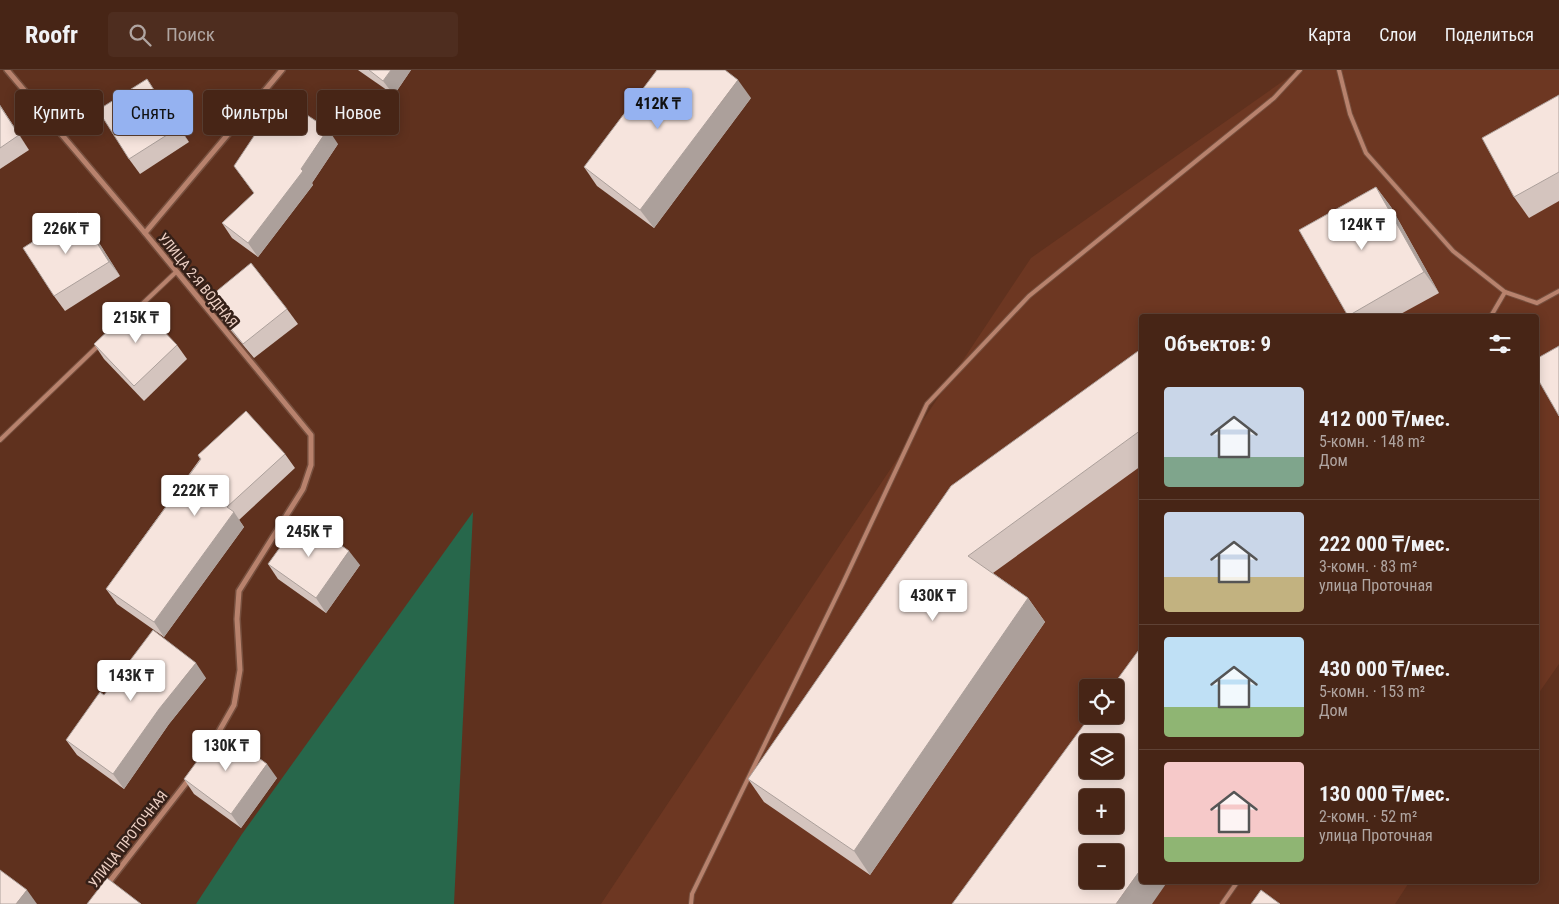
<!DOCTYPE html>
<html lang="ru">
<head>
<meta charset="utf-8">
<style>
  :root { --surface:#472516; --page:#4e2d1f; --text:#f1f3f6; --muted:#b0a5a1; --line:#5f4235; --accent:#95b2f1 }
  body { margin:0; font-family:"Roboto Condensed",sans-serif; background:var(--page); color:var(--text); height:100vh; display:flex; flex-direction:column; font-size:19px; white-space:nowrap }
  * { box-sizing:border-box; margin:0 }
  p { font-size:16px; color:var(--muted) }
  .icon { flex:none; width:28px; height:28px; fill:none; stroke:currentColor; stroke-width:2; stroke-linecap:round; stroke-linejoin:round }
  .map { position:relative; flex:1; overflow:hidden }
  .drawer { position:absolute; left:1139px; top:244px; width:400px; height:570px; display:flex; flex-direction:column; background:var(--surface); border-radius:5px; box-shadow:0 2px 12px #0003,0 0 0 1px var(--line) }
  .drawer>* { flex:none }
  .hud { position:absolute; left:15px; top:20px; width:475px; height:45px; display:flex; gap:10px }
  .fabs { position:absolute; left:1079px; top:609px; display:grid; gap:10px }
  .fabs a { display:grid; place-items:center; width:45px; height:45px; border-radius:5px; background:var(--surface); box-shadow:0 2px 12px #0003,0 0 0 1px var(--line); font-size:25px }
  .price { position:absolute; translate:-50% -42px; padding:0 11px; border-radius:5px; background:#fff; color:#222; font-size:16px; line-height:32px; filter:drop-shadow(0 1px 2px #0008) }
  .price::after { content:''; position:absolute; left:50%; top:30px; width:15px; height:11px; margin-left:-8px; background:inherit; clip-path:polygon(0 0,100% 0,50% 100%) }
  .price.on { background:var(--accent); color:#111 }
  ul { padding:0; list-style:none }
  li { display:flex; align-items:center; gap:15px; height:125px; padding:0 25px }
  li+li { border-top:1px solid var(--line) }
  li span { display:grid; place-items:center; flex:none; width:140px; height:100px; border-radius:5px; color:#555 }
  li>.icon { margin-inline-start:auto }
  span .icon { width:60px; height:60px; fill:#fffc; stroke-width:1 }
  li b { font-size:21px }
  h2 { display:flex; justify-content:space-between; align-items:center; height:60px; padding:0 25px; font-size:21px }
  .pill { padding:0 18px; border-radius:5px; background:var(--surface); box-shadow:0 2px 12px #0003,0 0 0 1px var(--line); font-size:18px; line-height:45px }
  .pill.on { background:var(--accent); color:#111 }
  header { display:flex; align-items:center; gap:30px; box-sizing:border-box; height:70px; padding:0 25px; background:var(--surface); border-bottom:1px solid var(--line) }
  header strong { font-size:24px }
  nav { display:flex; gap:28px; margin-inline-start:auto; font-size:18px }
  .search { width:350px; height:45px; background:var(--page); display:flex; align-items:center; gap:12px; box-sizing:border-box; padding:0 18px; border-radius:5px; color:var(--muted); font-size:19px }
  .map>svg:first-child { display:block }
  .built { fill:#6d3722; fill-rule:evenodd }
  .green { fill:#27674b }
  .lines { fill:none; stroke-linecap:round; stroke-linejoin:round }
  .lane-casing { stroke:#764f3e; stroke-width:6 }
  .street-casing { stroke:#764f3e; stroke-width:8 }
  .lane { stroke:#b8826d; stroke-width:4 }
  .street { stroke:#b8826d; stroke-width:5 }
  .wall { fill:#d4c4be }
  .shaded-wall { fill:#aca09b }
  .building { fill:#f6e4dd; stroke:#aca09b; fill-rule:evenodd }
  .labels { text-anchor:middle; stroke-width:5; stroke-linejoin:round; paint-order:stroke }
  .street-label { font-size:14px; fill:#eed1c5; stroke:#352018 }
</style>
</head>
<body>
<header>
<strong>Roofr</strong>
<div class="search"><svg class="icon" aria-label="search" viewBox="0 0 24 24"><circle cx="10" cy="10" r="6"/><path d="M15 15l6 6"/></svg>Поиск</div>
<nav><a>Карта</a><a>Слои</a><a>Поделиться</a></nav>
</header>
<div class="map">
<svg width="1559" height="834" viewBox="0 0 1559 834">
  <rect width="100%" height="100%" fill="#5f311e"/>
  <path class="built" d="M1299,0h260v594l-23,33v-381h-395v565h269l-15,23h-794l430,-646zM1088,618h27v27h-27zM1088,672h27v28h-27zM1088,728h27v27h-27zM1088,782h27v28h-27z"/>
  <path class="green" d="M473,442l-19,392h-258l46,-70z"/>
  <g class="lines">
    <g class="lane-casing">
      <g id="lane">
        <path d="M1339,0l11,44 16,39 87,98 52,41 32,11 22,-12"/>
        <path d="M138,238l38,-36"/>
        <path d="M1491,246l14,-24"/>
        <path d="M0,370l100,-96"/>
        <path d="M691,834l1,-10 151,-311 84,-179 102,-108 245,-198 26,-28"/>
        <path d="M1222,834l16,-23"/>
      </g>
    </g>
    <g class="street-casing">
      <g id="street">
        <path d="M7,0l138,163"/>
        <path d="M217,665l17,-30 6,-35 -3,-51 2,-28 64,-102 8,-24v-30l-166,-202 137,-163"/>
        <path d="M106,816l84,-108"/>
      </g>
    </g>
    <use href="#lane" class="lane"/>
    <use href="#street" class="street"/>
  </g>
  <g class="wall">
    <path d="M358,0h53l-17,25z"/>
    <path d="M157,24l32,48 -49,32 -11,-15z"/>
    <path d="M1559,25v106l-30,17 -15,-21z"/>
    <path d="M751,28l-97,130 -57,-42 -13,-19z"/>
    <path d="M0,35l29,45 -29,19z"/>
    <path d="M338,74l-26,39 1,2 -55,72 -26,-19 -10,-15 32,-30 -20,-27z"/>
    <path d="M1376,117l15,20 48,86 -42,23h-49l-49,-86z"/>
    <path d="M78,143l11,14 31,49 -55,35 -11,-15z"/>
    <path d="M207,229l80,10 11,15 -44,34 -37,-44z"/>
    <path d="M94,274l83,1 10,14 -43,42 -40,-42z"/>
    <path d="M1141,279v117l-148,107 35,25 17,24 -175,253 -106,-73 -16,-23z"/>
    <path d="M285,384l10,14 -56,52 5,7 -80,110 -47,-33 -11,-15 94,-130 -2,-4z"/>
    <path d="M268,494l92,1 -34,48 -48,-34z"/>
    <path d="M206,608l-37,46 -45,65 -47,-34 -11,-15 38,-45z"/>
    <path d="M277,708l-36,50 -47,-34 -10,-15z"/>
  </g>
  <g class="shaded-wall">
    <path d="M391,0h20l-17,25 -11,-14z"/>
    <path d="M147,9l42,63 -11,-14z"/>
    <path d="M738,10l13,18 -97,130 -14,-18z"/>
    <path d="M0,35l29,45 -29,-44z"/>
    <path d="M328,59l10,15 -26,39 1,2 -55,72 -10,-14 53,-74z"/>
    <path d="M1376,117l15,20 48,86 -15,-21z"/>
    <path d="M78,143l11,14 31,49 -11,-14z"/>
    <path d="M234,442l10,15 -80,110 -10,-15z"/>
    <path d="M349,481l11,14 -34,48 -10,-15z"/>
    <path d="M1028,528l17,24 -175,253 -16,-24z"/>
    <path d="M196,593l10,15 -37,46 -45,65 -11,-15 46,-65z"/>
    <path d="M267,694l10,14 -36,50 -10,-14z"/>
    <path d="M1141,799v12h27l-16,23h-36z"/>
    <path d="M27,820l10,14h-21z"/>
  </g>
  <g class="building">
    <path d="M369,0h22l-8,11z"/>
    <path d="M657,0h68l13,10 -98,130 -56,-43z"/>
    <path d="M147,9l31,49 -49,31 -31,-49z"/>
    <path d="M1559,25v77l-45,25 -32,-59z"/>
    <path d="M280,27l48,32 -27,40 2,2 -55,72 -26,-20 32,-30 -20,-27z"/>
    <path d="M0,36l19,29 -19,13z"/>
    <path d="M1376,117l48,85 -76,44 -49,-86z"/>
    <path d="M78,143l31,49 -55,34 -31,-48z"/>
    <path d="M251,193l36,46 -44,35 -36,-45z"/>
    <path d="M137,233l40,42 -43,41 -40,-42z"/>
    <path d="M1559,276v70l-23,-40v-17z"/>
    <path d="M1141,279v81l-173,126 60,42 -174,253 -106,-72 203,-293z"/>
    <path d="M246,341l39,43 -58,53 7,5 -80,110 -48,-33 95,-130 -3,-4z"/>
    <path d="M302,447l47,34 -33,47 -48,-34z"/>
    <path d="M153,560l43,33 -37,46 -46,65 -47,-34 34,-48 4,3z"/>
    <path d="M1141,577v222l-25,35h-164l139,-189h24v-27h-4zM1088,672h27v28h-27zM1088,728h27v27h-27zM1088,782h27v28h-27z"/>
    <path d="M220,660l47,34 -36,50 -47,-35z"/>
    <path d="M0,800l27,20 -11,14h-16z"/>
    <path d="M107,808l34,26h-54z"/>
    <path d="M1261,820l19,14h-29z"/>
  </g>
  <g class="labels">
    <g class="street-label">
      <text transform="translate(198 210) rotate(51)" y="5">УЛИЦА 2-Я ВОДНАЯ</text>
      <text transform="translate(128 769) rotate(-52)" y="5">УЛИЦА ПРОТОЧНАЯ</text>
    </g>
  </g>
</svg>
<div class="fabs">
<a><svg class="icon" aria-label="locate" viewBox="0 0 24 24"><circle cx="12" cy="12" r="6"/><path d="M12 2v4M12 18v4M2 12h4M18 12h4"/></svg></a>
<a><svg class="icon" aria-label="layers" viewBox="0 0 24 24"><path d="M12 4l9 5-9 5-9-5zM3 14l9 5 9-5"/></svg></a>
<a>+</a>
<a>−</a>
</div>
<b class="price on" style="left:658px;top:60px">412K ₸</b>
<b class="price" style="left:1362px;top:181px">124K ₸</b>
<b class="price" style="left:66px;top:185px">226K ₸</b>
<b class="price" style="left:136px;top:274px">215K ₸</b>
<b class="price" style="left:195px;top:447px">222K ₸</b>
<b class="price" style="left:309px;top:488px">245K ₸</b>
<b class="price" style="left:933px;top:552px">430K ₸</b>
<b class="price" style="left:131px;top:632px">143K ₸</b>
<b class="price" style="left:226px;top:702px">130K ₸</b>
<div class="hud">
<a class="pill">Купить</a>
<a class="pill on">Снять</a>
<a class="pill">Фильтры</a>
<a class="pill">Новое</a>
</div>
<section class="drawer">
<h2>Объектов: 9<svg class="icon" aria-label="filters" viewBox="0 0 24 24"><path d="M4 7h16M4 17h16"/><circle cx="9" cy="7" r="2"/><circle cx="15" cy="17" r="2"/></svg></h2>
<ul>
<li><span style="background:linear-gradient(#c9d6e8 70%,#7fa58c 0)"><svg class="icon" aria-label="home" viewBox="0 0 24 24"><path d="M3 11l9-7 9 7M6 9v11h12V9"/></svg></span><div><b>412 000 ₸/мес.</b><p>5-комн. · 148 m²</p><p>Дом</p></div></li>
<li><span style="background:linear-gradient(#c9d6e8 65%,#c2b280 0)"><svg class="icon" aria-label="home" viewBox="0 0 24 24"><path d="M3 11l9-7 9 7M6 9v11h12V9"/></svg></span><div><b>222 000 ₸/мес.</b><p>3-комн. · 83 m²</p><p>улица Проточная</p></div></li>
<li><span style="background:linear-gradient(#bfe0f5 70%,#8fb573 0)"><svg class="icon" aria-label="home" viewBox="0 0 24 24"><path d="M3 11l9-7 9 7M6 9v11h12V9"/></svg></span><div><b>430 000 ₸/мес.</b><p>5-комн. · 153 m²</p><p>Дом</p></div></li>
<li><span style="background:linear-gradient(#f6c9c9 75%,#8fb573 0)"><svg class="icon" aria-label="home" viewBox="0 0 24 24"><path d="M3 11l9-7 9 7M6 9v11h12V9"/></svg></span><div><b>130 000 ₸/мес.</b><p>2-комн. · 52 m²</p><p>улица Проточная</p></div></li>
</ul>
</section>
</div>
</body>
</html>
